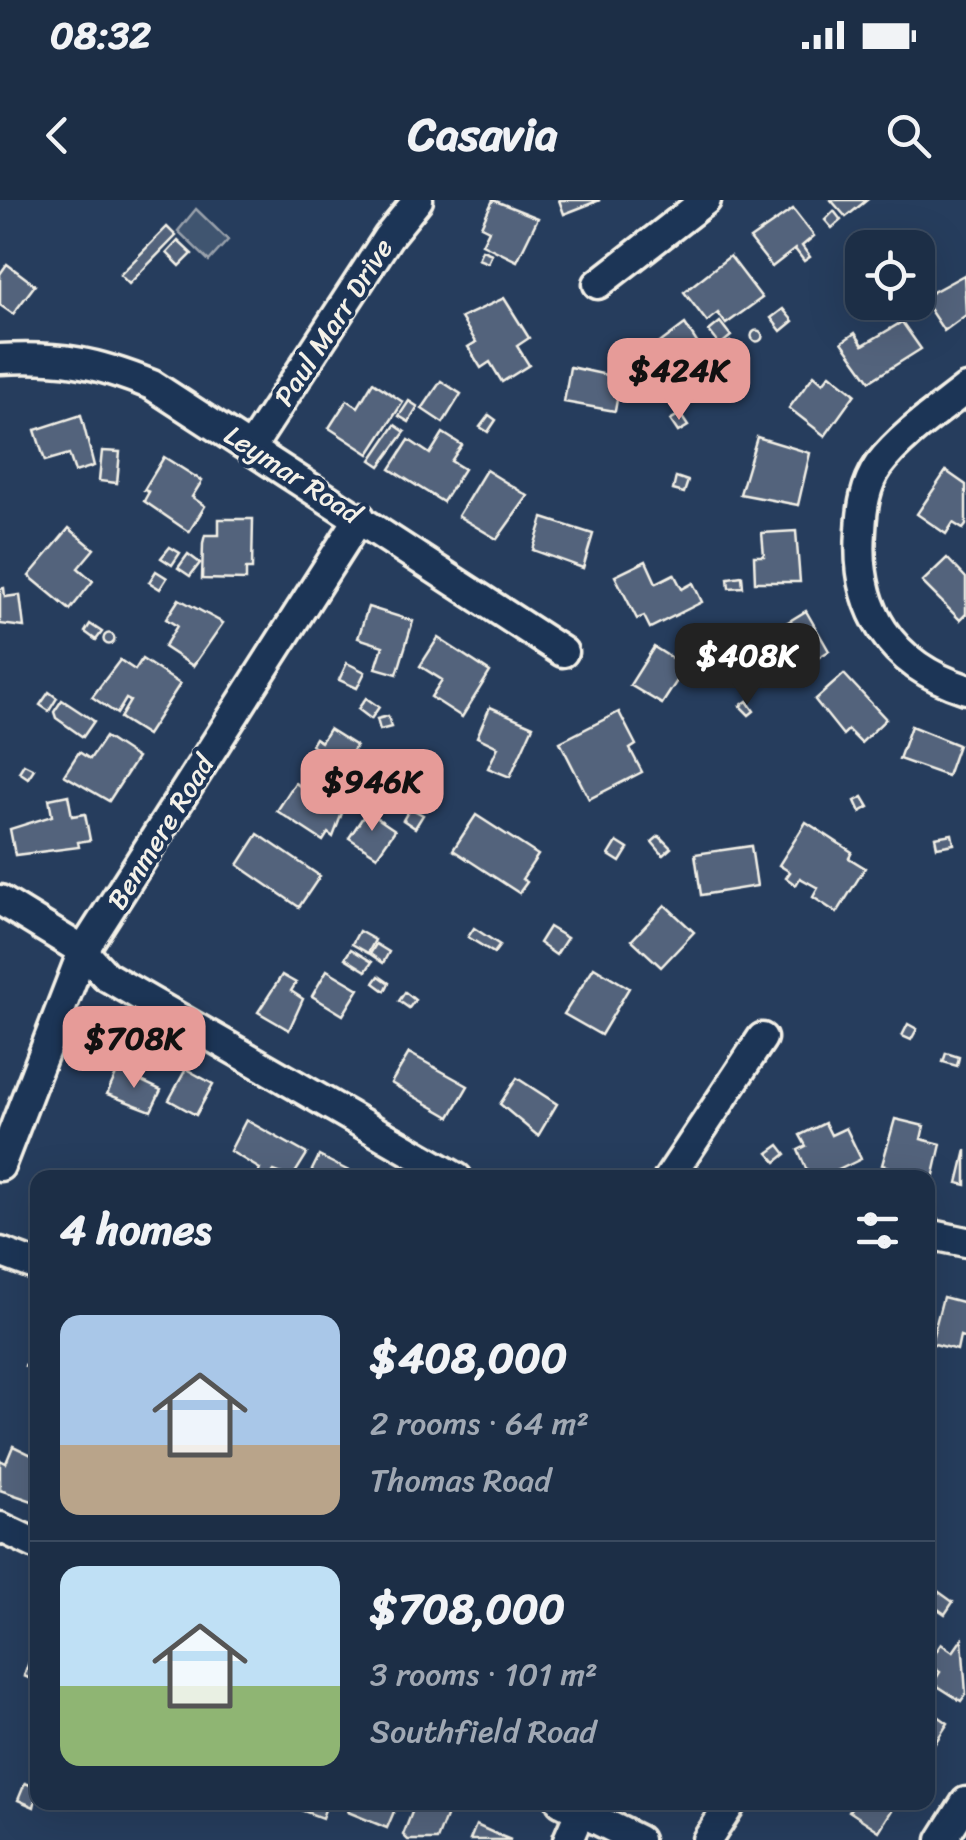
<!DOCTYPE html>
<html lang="en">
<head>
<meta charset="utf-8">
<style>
  :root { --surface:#1c2e46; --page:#293a51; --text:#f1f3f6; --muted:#a0a8b3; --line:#3a4a5f; --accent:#e69b98 }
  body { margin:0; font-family:Sriracha,sans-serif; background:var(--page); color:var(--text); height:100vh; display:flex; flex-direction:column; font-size:38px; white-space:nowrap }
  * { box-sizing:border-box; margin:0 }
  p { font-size:32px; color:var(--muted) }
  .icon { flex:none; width:55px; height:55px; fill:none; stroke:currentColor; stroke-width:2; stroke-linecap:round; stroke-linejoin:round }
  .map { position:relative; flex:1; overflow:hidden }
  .side { position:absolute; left:30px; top:970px; width:905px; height:640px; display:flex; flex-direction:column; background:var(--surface); border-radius:20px; box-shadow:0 10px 40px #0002,0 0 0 2px var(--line) }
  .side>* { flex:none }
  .tools { position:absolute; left:845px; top:30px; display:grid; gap:20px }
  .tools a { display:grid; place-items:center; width:90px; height:90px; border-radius:20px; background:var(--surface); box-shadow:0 10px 40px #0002,0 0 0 2px var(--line); font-size:50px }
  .price { position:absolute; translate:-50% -85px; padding:0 22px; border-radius:20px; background:var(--accent); color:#111; font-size:32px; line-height:65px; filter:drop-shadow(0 2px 5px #0008) }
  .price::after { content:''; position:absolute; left:50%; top:60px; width:30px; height:22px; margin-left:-15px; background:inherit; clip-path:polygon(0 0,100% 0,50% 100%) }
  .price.on { background:#222; color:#fff }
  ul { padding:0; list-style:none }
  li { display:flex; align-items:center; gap:30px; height:250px; padding:0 30px }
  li+li { border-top:2px solid var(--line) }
  li span { display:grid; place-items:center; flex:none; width:280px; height:200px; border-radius:20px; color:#555 }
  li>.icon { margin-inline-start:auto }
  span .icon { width:120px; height:120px; fill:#fffc; stroke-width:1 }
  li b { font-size:42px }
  h2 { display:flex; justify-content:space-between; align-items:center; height:120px; padding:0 30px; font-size:42px }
  .status { display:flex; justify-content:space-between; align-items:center; height:70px; padding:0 50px; background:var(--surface); direction:ltr }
  .status svg { height:28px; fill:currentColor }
  header { display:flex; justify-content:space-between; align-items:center; height:130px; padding:0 30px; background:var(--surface); font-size:45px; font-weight:800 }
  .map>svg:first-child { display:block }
  .green { fill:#40546f; stroke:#9aa2ac; stroke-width:2.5 }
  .building { fill:#52647b; stroke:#f4f1e8; stroke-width:2.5 }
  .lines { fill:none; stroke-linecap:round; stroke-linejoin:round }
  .minor-casing { stroke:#f4f1e8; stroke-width:35 }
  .minor { stroke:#1d3557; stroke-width:28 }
  .labels { text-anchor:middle; stroke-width:8; stroke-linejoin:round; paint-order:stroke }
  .street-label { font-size:28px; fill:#f4f1e8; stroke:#1d3557 }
</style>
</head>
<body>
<div class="status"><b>08:32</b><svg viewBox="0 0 49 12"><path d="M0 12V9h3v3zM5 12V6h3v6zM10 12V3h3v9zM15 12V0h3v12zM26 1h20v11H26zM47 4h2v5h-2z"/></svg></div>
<header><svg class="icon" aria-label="back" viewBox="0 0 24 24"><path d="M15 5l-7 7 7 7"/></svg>Casavia<svg class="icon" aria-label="search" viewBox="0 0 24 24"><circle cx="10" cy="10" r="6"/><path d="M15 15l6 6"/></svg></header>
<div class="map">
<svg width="966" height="1640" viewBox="0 0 966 1640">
  <rect width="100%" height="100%" fill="#263d5d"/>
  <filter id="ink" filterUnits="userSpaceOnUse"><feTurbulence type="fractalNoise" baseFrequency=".01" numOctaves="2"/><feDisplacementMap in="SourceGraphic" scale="20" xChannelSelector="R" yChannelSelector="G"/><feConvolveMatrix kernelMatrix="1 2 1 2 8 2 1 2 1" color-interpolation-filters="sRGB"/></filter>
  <g filter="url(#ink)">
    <path class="green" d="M196,9l32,31 -19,21 -31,-30z"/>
    <g class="building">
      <path d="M493,0l45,18 -21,43 -35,-17 7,-14 -8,-4z"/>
      <path d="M559,0h41l-36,14z"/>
      <path d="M831,0h36l-21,17z"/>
      <path d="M793,9l21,27 -12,10 8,11 -6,4 -9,-12 -23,18 -22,-28z"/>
      <path d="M834,11l7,9 -9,8 -7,-8z"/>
      <path d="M167,27l9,9 -47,48 -9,-9z"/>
      <path d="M178,41l14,13 -12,12 -13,-13z"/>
      <path d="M482,50l10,4 -4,9 -10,-4z"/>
      <path d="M730,56l32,42 -36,26 -8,-11 -11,9 -23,-30z"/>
      <path d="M7,64l28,21 -22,29 -13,-9v-31z"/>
      <path d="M964,75l2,40 -22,16 -22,-33z"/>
      <path d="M504,98l25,40 -12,8 12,19 -27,17 -12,-20 -9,6 -13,-21 8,-5 -15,-24z"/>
      <path d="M783,109l10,12 -12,10 -10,-13z"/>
      <path d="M720,122l11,14 -11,9 -11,-14z"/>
      <path d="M902,122l19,27 -51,32 -28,-39 13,-9 8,12z"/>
      <path d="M685,124l18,28 -21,14 13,20 -18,12 -15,-21 -13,10 -16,-24z"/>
      <circle cx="757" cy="136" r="5.5"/>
      <path d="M730,142l14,18 -8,6 -13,-19z"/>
      <path d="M570,167l51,11 -6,33 -51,-9z"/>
      <path d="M830,174l25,20 -30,42 -36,-28 25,-33 9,8z"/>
      <path d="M441,181l20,13 -18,29 -21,-14z"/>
      <path d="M373,182l30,20 -34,52 -40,-26 18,-28 11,7z"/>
      <path d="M409,201l9,6 -9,15 -10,-6z"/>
      <path d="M680,214l8,12 -10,6 -8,-12z"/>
      <path d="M81,215l13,51 -19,6 -6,-18 -24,7 -10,-31z"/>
      <path d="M489,215l7,5 -8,12 -8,-5z"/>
      <path d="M395,225l10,7 -25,34 -9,-6z"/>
      <path d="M443,233l19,12 -11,16 13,8 -21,33 -53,-33 19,-29 21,14z"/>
      <path d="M757,237l53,16 -12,52 -58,-11z"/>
      <path d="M102,251l18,1 -3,31 -18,-2z"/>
      <path d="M164,257l38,24 -10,16 13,9 -16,26 -45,-31 5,-9 -5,-2z"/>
      <path d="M486,270l42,26 -31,43 -39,-23z"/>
      <path d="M946,271l20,14v40l-3,4 -10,-6 -7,11 -29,-20z"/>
      <path d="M676,277l12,4 -4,12 -11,-3z"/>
      <path d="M543,318l50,16 -10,34 -50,-18z"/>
      <path d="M219,319h34l-1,50h-6v11l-44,-1 1,-36 2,-8h14z"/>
      <path d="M69,328l25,21 -16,19 15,13 -23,29 -41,-34z"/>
      <path d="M796,331l4,51h-45l-1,-26h10l-2,-23z"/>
      <path d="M170,347l10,6 -8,12 -11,-7z"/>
      <path d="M188,354l12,9 -10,13 -12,-8z"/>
      <path d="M947,358l19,20v36l-6,6 -38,-38z"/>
      <path d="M646,361l10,22 18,-9 8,15 11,-6 9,19 -52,26 -6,-12 -7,3 -22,-43z"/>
      <path d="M156,371l11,7 -7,11 -11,-7z"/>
      <path d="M742,376l1,11 -14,1 -1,-10z"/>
      <path d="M4,388l1,9 15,-2 4,32 -24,-3v-35z"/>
      <path d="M179,399l44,24 -30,43 -29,-19 13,-21 -11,-7z"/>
      <path d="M368,407l45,14 -16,53 -21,-6 7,-22 -25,-8z"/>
      <path d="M806,411l23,40 -31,19 -20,-42z"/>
      <path d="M90,424l12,8 -6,8 -11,-8z"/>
      <circle cx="109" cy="439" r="5.5"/>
      <path d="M438,438l52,34 -28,45 -31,-20 11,-17 -22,-14z"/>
      <path d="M654,447l32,20 -24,37 -32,-19z"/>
      <path d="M142,459l38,25 -33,51 -27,-17 10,-17 -4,-2 -9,15 -25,-17 28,-37 15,10z"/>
      <path d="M347,463l18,9 -8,16 -18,-8z"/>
      <path d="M844,474l42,45 -25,24 -13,-13 -5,5 -28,-35z"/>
      <path d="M49,492l8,6 -8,13 -9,-6z"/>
      <path d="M366,498l13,9 -8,12 -13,-10z"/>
      <path d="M62,500l32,21 -11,16 -27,-19 -2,-6z"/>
      <path d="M747,501l7,10 -5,4 -9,-9z"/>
      <path d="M490,507l43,19 -23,51 -22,-9 10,-21 -21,-10z"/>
      <path d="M619,512l17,33 -6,4 12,23 -53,27 -29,-57z"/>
      <path d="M388,516l3,11 -11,3 -3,-11z"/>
      <path d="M911,526l47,19 -11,31 -48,-17z"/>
      <path d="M329,529l27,17 -7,11 16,10 -12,18 -43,-26 6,-11 -5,-3 4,-7 6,4z"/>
      <path d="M105,537l32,21 -28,43 -45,-26 15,-23 11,7z"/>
      <path d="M24,564l10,5 -6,9 -9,-6z"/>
      <path d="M295,583l47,30 -9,24 -5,-4 -5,8 -46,-30z"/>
      <path d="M368,585l24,16 -6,9 -24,-17z"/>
      <path d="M68,595l4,21 13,-2 5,26 -12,2 1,5 -64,8 -5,-26 42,-13 -3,-17z"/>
      <path d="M863,597l6,10 -9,5 -5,-11z"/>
      <path d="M410,608l13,7 -8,13 -12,-8z"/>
      <path d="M367,611l28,19 -18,26 -28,-18z"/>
      <path d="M476,615l62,40 -16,24 5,3 -8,11 -66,-43z"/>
      <path d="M806,622l46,30 -3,6 16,10 -28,45 -24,-16 5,-9 -18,-10 -4,7 -10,-7 4,-6 -11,-7z"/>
      <path d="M258,634l62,42 -21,31 -61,-42z"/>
      <path d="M952,634l2,10 -17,3 -2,-10z"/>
      <path d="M659,636l12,12 -8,7 -11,-13z"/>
      <path d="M617,642l11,7 -8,13 -11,-7z"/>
      <path d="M751,646l6,40 -56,9 -6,-41z"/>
      <path d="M665,705l29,27 -33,35 -29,-27z"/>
      <path d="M549,727l18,11 -11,17 -17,-12z"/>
      <path d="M474,728l26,17 -6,8 -26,-16z"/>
      <path d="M359,731l16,9 -7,13 -16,-9z"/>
      <path d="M376,744l13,8 -6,11 -13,-9z"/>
      <path d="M351,749l21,13 -6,9 -21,-13z"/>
      <path d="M594,767l35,21 -28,47 -37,-21z"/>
      <path d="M327,770l32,19 -16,26 -31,-19z"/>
      <path d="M282,775l14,8 -5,8 12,8 -14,31 -31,-18z"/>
      <path d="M379,776l10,7 -4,8 -11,-8z"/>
      <path d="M405,792l10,8 -6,8 -10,-7z"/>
      <path d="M908,824l9,5 -6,11 -9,-4z"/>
      <path d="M409,853l59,33 -18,31 -59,-34z"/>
      <path d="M946,853l13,4 -2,9 -14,-4z"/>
      <path d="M186,869l27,15 -17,31 -27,-15z"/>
      <path d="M118,870l43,20 -10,21 -44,-17z"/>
      <path d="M517,878l40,26 -19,32 -38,-32z"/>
      <path d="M895,919l29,7 -3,13 20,5 -8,35 -51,-14z"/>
      <path d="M246,920l61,34 -15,24 -18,-7 -5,7h-12l3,-9 -30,-18z"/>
      <path d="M825,923l6,12 15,-7 15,31 -39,19h-12l-12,-28 8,-4 -6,-11z"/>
      <path d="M779,945l7,9 -10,8 -8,-9z"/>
      <path d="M966,950v35l-8,-2z"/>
      <path d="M319,956l44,22h-55z"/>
      <path d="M943,1097l23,6v35l-6,-2 -3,14 -26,-7z"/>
      <path d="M35,1140l3,1v30l-13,-5z"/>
      <path d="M13,1246l25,12v45l-38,-13v-30l6,3z"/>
      <path d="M928,1384l25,18 -8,12 -17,-12z"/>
      <path d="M962,1439l4,55 -5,7 -28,-18 7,-11 -12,-8 13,-20 12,8z"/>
      <path d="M29,1462l9,3v17l-14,-6z"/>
      <path d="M928,1509l20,14 -20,31z"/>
      <path d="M25,1583l13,5 -4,19 -16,-7z"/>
      <path d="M335,1602l-2,4 -6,-2 -5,14 -37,-14z"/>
      <path d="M352,1602h46l-11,26 -39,-16z"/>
      <path d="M416,1602l31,12 -10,26h-29l-5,-5z"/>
      <path d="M855,1602h42l-18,29 -30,-20z"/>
      <path d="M476,1625l20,9 15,6h-41z"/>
    </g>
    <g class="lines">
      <g class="minor-casing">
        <g id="minor">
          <path d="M598,84l108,-84"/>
          <path d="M0,159c61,-3 95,3 152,26l411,267"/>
          <path d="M966,189c-29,23 -64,46 -87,76 -14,20 -17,43 -18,66 -6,78 29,134 105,158"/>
          <path d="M252,246l136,-209 30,-37"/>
          <path d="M0,700l83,51 23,25 351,202"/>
          <path d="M0,966l83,-215 277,-434"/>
          <path d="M669,978l93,-140"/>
          <path d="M928,1034l38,8"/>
          <path d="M0,1052l38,14"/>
          <path d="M0,1327l38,18"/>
          <path d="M561,1602l77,38"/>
          <path d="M568,1640l12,-28"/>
          <path d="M707,1640l25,-38"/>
          <path d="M942,1640l24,-38"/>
        </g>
      </g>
      <use href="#minor" class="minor"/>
    </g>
  </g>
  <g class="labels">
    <g class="street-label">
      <text transform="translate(333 122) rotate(-57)" y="10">Paul Marr Drive</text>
      <text transform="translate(293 274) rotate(33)" y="10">Leymar Road</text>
      <text transform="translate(160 632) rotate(-58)" y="10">Benmere Road</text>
    </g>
  </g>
</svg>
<div class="tools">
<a><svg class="icon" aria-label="locate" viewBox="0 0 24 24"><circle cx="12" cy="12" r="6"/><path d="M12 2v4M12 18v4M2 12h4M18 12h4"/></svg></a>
</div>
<b class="price" style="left:679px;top:223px">$424K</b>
<b class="price on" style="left:747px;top:508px">$408K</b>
<b class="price" style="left:372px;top:634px">$946K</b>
<b class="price" style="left:134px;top:891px">$708K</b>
<section class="side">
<h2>4 homes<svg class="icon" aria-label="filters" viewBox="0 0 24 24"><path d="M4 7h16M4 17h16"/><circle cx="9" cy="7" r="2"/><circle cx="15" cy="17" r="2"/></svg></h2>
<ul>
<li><span style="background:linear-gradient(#a9c7e8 65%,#b9a48a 0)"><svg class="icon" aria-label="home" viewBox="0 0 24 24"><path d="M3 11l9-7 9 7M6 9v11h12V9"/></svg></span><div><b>$408,000</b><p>2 rooms · 64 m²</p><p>Thomas Road</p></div></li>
<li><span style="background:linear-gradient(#bfe0f5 60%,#8fb573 0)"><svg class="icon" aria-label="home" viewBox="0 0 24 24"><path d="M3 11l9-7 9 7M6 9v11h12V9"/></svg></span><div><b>$708,000</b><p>3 rooms · 101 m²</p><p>Southfield Road</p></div></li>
</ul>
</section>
</div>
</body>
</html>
